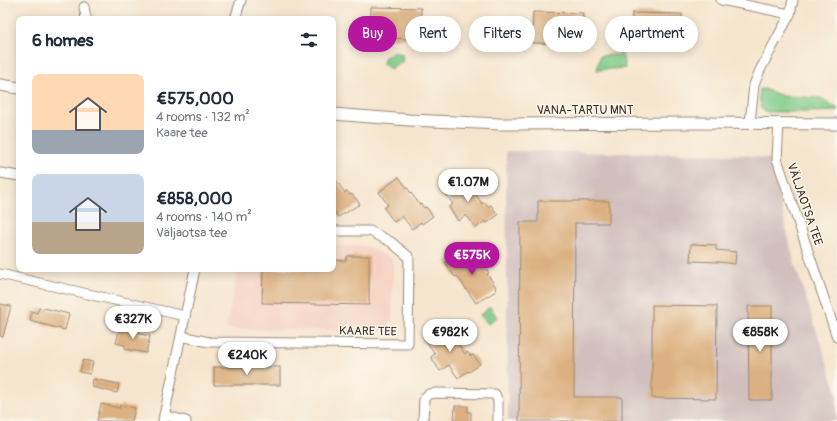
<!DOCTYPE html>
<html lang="en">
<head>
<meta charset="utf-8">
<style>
  :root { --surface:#fff; --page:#f2f2f3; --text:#1f2937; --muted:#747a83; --accent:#b5179e }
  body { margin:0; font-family:Pangolin,sans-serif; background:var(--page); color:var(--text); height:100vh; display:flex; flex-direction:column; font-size:15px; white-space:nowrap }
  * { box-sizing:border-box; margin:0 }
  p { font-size:13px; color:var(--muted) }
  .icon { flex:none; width:22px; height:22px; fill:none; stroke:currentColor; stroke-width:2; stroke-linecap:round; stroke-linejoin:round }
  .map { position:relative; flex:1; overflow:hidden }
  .side { position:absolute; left:16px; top:16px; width:320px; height:256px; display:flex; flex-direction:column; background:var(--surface); border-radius:8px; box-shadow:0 2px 10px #0003 }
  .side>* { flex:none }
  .banner { position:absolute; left:348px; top:16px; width:380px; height:36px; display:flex; gap:8px }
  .price { position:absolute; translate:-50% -34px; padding:0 9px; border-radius:14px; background:#fff; color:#222; font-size:13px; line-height:26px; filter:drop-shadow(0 1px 2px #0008) }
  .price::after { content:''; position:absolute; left:50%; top:24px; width:12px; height:9px; margin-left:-6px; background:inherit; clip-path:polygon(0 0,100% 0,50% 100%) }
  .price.active { background:var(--accent); color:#fff }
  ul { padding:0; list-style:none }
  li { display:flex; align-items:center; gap:12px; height:100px; padding:0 16px }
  li span { display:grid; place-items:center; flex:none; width:112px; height:80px; border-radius:8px; color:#555 }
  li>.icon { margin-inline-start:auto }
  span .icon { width:48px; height:48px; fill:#fffc; stroke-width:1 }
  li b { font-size:17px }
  h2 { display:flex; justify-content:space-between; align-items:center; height:48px; padding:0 16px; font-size:17px }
  .pill { padding:0 14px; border-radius:18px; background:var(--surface); box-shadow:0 2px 10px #0003; font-size:14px; line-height:36px }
  .pill.active { background:var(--accent); color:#fff }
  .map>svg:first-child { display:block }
  .built { fill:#f5d2c2 }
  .industrial { fill:#d1bfbd }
  .green { fill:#7fca88; stroke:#5d7a53 }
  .building { fill:#dcb080 }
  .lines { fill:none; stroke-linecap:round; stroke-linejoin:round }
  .minor-casing { stroke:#988876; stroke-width:11 }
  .tertiary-casing { stroke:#988876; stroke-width:13 }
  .minor { stroke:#fff; stroke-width:9 }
  .tertiary { stroke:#fff; stroke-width:11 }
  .labels { text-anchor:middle; stroke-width:3; stroke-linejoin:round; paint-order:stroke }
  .street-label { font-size:12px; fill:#3b2a1e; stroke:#fbf7ec }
</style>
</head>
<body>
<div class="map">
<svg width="837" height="421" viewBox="0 0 837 421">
  <rect width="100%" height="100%" fill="#fbf7ec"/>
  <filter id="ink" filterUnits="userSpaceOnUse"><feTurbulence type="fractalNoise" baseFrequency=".025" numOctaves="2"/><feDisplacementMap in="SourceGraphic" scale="8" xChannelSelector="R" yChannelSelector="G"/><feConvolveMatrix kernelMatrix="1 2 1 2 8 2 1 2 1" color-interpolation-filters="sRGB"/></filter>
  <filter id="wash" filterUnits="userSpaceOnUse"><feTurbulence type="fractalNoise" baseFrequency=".012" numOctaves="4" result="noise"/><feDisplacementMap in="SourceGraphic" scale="16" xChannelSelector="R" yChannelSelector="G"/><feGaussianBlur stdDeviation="0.9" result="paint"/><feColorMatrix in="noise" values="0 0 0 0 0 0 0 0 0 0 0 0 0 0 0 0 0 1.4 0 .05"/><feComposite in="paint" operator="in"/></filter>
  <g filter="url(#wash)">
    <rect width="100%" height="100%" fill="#f6e5ce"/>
    <path class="built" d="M333,246h34l26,13 -1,63h-4l-1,9 -161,-2 12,-60h95z"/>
    <path class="industrial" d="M506,151l239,4 25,4 24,103 43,131v28h-329z"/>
    <g class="green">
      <path d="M394,51l8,3 1,5 -1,3 -11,7 -8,-5 1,-6z"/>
      <path d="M622,54l3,14 -28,2 3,-14z"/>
      <path d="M760,89h4l19,7 38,2 16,10v3l-29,1h-43l-4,-4 -2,-12z"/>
      <path d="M490,307l7,10 -9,7 -8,-9z"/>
    </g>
    <g id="blocks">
      <g class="building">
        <path d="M371,7l50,1v31l-51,-1z"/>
        <path d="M533,12l50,1 -1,31 -50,-1z"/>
        <path d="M632,13l50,1v30l-51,-1z"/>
        <path d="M463,175l19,29 3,-2 3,5 3,-2 7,10 -11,8 -2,-2 -9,7 -10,-13 -8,6 -9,-14 4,-3 -11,-15z"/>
        <path d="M333,176l12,17 2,-2 3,4 2,-1 8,10 -22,13 -5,-8z"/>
        <path d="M399,177l21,28 1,-1 3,4 2,-1 7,9 -11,8 -1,-2 -9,7 -10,-13 -8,6 -10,-14 4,-3 -9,-13z"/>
        <path d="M538,201h71v22h-34l-1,174h48v24h-103l1,-199h18z"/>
        <path d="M691,244l25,1v5l20,2 -1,12 -16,-2 -29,-1z"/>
        <path d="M464,250l10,14 6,-5 9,14 -2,1 9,13 -1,1 1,3 -20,12 -19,-27 -2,1 -10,-15z"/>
        <path d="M347,256h22v49l-107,-2 1,-34h70v-9l13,1z"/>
        <path d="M0,304l11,2 -8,31 -3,-1z"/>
        <path d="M652,305l65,1 -1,93 -64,-1z"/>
        <path d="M748,306h24v94h-23z"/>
        <path d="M39,308l5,1v-1l25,6 -4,16 -35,-9 2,-10 5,2z"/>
        <path d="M445,325l20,29 2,-2 4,4 2,-1 7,9 -11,8 -1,-1 -10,7 -9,-13 -9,6 -9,-14 4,-3 -10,-15z"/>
        <path d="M120,327l20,4v3l10,2 -4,17 -21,-4v-4l-9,-2z"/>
        <path d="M83,360l10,2 -3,12 -10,-2z"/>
        <rect x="214" y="367" width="66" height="18"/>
        <path d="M93,379l26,5 -2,9 -25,-6z"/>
        <path d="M101,404l19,4v-3l15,3 -3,13h-35z"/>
        <path d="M455,406h13v6h3v9h-17z"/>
      </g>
    </g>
  </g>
  <g filter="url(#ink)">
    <use href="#blocks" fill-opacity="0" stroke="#988876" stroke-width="1"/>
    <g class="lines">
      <g class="minor-casing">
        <g id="minor">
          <path d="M721,0l69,14"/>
          <path d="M84,7l2,10 -1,2"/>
          <path d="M235,19l6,-19"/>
          <path d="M750,123l4,-38 6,-15 30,-56 3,-14"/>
          <path d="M779,123l-2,36 60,178"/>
          <path d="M1,173l18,3"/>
          <path d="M0,274l185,42"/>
          <path d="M181,336l28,6 199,2 1,-87 -18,-15 -21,-11h-37"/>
          <path d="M164,415l22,6"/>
          <path d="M163,421l32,-152"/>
          <path d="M423,421l1,-23 5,-4 7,-1 59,1 3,7v20"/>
        </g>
      </g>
      <g class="tertiary-casing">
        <g id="tertiary">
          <path d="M0,85l19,3"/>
          <path d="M333,114l76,6 92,4 195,-1 141,1"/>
        </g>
      </g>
      <use href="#minor" class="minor"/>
      <use href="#tertiary" class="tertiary"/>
    </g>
  </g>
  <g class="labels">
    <g class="street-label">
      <text x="585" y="114">VANA-TARTU MNT</text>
      <text transform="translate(805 204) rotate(71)" y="4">VÄLJAOTSA TEE</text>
      <text transform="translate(368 331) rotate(1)" y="4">KAARE TEE</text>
    </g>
  </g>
</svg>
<b class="price" style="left:468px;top:203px">€1.07M</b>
<b class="price active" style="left:472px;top:276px">€575K</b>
<b class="price" style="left:133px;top:340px">€327K</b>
<b class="price" style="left:450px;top:353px">€982K</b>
<b class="price" style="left:760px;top:353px">€858K</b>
<b class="price" style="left:247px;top:376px">€240K</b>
<div class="banner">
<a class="pill active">Buy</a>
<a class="pill">Rent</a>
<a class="pill">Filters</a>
<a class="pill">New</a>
<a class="pill">Apartment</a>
</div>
<section class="side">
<h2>6 homes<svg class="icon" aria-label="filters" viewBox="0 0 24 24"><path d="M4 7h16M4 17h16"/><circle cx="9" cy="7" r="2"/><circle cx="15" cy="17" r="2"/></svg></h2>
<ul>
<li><span style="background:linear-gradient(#ffd9b3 70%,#9aa5b1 0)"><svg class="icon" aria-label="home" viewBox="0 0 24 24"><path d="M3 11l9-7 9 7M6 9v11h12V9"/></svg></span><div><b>€575,000</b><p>4 rooms · 132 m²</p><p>Kaare tee</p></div></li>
<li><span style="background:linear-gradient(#c9d6e8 60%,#b9a48a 0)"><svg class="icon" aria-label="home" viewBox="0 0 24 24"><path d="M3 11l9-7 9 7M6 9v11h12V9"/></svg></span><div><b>€858,000</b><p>4 rooms · 140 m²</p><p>Väljaotsa tee</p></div></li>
</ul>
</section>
</div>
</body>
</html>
